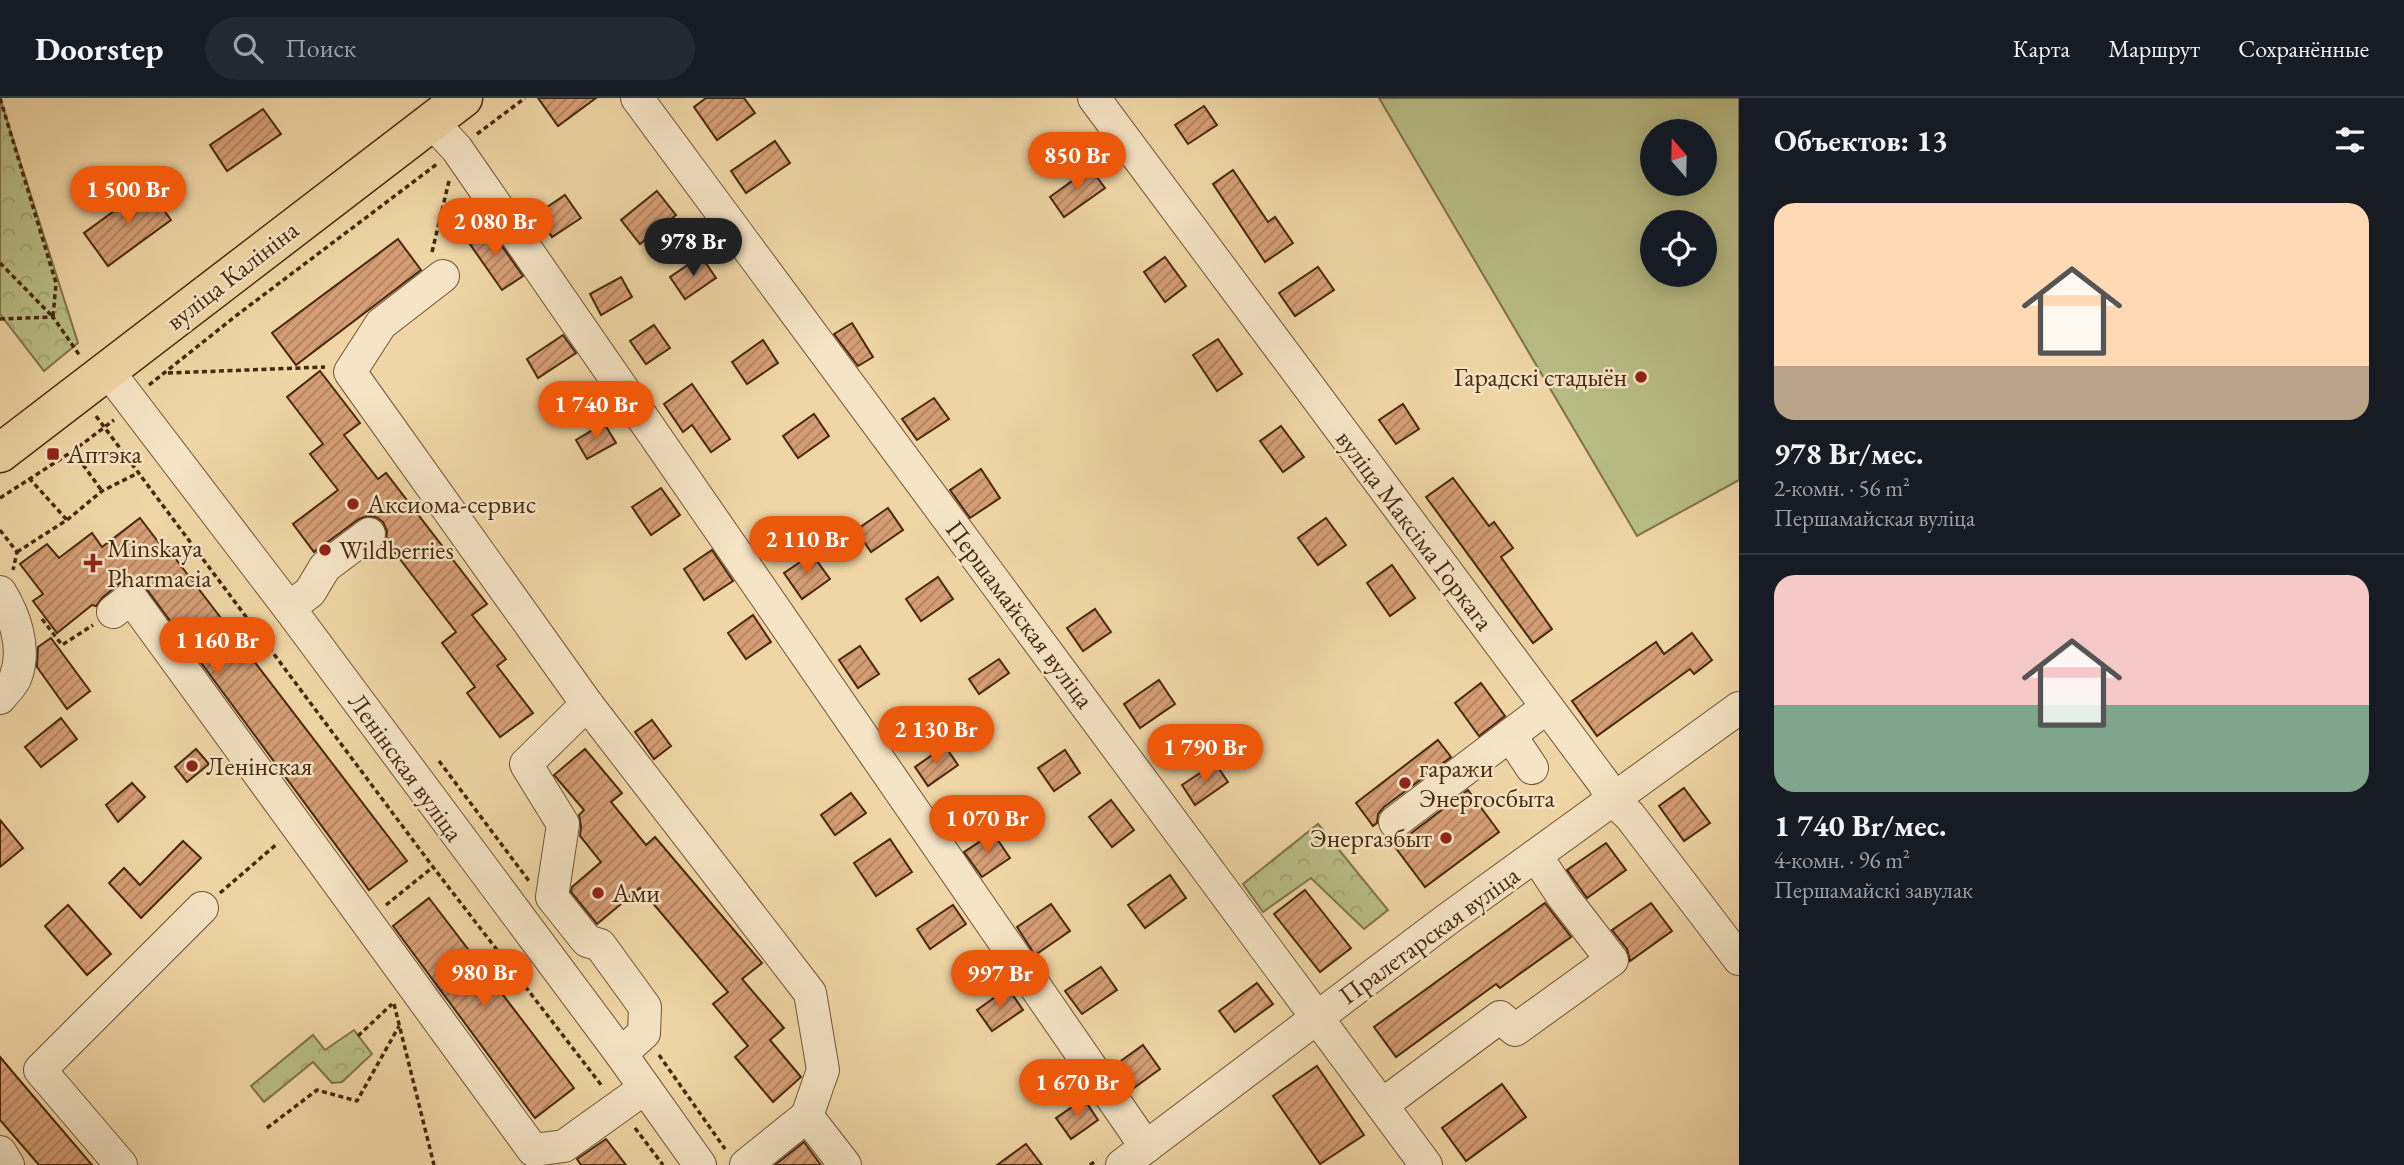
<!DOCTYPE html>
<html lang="ru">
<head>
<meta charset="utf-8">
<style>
  :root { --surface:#171b24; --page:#242831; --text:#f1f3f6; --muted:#9ea1a6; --line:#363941; --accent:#ea580c }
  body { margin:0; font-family:"EB Garamond",serif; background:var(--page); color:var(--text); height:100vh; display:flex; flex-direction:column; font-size:26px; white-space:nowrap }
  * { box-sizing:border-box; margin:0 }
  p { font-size:23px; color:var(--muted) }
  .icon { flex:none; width:38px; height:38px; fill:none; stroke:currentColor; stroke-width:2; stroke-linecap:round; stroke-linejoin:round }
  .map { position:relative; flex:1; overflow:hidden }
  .panel { display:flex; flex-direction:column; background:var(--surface); width:665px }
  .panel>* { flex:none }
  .needle { width:46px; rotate:340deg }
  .controls { position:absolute; left:1640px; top:21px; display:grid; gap:14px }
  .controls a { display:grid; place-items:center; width:77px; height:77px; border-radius:50%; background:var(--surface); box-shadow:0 4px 18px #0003; font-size:35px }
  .price { position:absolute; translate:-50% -60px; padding:0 16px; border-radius:24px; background:var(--accent); color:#fff; font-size:23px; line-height:46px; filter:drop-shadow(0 2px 4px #0008) }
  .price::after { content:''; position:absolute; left:50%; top:42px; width:21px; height:16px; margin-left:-10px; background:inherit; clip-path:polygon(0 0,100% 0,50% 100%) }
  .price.on { background:#222; color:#fff }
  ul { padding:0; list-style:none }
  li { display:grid; align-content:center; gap:14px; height:371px; padding:0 35px }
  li+li { border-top:2px solid var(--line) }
  li span { display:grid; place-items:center; height:217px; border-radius:21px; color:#555 }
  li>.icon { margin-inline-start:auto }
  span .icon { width:126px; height:126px; fill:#fffc; stroke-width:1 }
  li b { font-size:30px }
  h2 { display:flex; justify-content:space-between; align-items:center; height:84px; padding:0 35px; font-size:30px }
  header { display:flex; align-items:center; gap:42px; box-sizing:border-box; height:98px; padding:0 35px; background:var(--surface); border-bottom:2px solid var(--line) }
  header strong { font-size:33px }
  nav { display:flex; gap:38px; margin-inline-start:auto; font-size:24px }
  .search { width:490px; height:63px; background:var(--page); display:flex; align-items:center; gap:18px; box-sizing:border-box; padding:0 24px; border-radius:38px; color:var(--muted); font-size:26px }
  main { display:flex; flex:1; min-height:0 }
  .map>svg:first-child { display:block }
  .grass { fill:#b9be87; stroke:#80734a; stroke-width:2; fill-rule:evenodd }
  .park { fill:url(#park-crowns); stroke:#80734a; stroke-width:2 }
  .building { fill:url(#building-hatch); stroke:#47280e; stroke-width:2 }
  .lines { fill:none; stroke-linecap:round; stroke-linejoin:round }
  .minor-casing { stroke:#715434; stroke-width:34 }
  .major-casing { stroke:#47280e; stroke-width:41 }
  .path { stroke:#47280e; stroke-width:3.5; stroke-dasharray:5 3.5; stroke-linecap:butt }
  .minor { stroke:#f5e4c5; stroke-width:32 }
  .major { stroke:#f0d6a6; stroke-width:38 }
  .poi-dot { fill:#8f2418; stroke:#f5e4c5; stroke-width:2.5 }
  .labels { text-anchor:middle; stroke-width:5; stroke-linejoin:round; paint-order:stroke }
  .street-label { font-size:26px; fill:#47280e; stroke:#f5e4c5 }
  .poi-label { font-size:26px; fill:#47280e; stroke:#f5e4c5; text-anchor:start }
</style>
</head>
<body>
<header>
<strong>Doorstep</strong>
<div class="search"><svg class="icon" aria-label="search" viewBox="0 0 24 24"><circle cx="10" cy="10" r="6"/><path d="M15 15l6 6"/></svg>Поиск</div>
<nav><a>Карта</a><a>Маршрут</a><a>Сохранённые</a></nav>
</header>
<main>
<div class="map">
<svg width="1739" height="1067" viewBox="0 0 1739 1067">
  <defs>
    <pattern id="park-crowns" width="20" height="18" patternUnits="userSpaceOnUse" patternTransform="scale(1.75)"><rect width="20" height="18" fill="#b9be87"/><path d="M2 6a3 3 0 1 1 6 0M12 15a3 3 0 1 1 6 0" fill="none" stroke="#a0a373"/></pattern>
    <pattern id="building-hatch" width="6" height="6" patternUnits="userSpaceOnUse" patternTransform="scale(1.75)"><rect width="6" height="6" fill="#d69e76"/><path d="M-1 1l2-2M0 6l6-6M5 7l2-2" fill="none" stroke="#af815f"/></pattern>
  </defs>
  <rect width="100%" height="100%" fill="#f0d6a6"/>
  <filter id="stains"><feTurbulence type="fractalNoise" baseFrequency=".00286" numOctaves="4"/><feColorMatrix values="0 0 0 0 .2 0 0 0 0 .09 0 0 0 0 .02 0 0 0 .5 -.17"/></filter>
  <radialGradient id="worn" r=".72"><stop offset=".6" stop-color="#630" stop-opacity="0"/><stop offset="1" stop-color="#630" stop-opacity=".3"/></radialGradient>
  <path class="grass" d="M1379,0h360v382l-102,56zM1652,33h52v53h-52zM1652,124h52v53h-52z"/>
  <g class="park">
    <path d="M0,0l78,245 -34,28 -44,-57z"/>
    <path d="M1318,726l70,86 -24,19 -53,-51 -48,34 -20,-28z"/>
    <path d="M354,932l18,24 -30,28 -10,1 -19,-21 -49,40 -13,-16 62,-51 12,15z"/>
  </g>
  <g class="building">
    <path d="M538,0h58l-38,28z"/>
    <path d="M706,0h38l11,15 -38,27 -23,-33z"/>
    <path d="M1204,8l13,19 -29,19 -13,-19z"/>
    <path d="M263,11l18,25 -54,37 -17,-26z"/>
    <path d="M775,43l15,22 -44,30 -15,-22z"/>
    <path d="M1090,70l15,20 -41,29 -14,-20z"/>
    <path d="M1233,72l35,52 7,-5 18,26 -28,19 -52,-78z"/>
    <path d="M147,89l24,33 -63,46 -24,-33z"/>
    <path d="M657,93l19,24 -36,29 -19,-24z"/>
    <path d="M565,97l16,23 -29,19 -15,-23z"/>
    <path d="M487,127l36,51 -21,14 -35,-50z"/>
    <path d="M398,141l23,31 -125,95 -24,-32z"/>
    <path d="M701,158l15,22 -31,21 -15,-22z"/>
    <path d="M1165,159l21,29 -21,16 -21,-30z"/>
    <path d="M1318,169l16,23 -39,26 -16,-23z"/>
    <path d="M621,179l11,20 -31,18 -11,-21z"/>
    <path d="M852,225l21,34 -15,9 -24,-32z"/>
    <path d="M654,227l16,23 -24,16 -16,-23z"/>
    <path d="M563,237l13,18 -38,25 -11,-19z"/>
    <path d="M1218,241l24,35 -25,17 -24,-36z"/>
    <path d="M763,242l15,23 -31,21 -15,-22z"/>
    <path d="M320,273l40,52 -16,12 34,44 8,-6 101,131 -15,11 34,44 -9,7 36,47 -33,24 -33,-44 8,-6 -33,-44 14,-11 -70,-91 1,-10 -4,-9 -7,-5 -9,-1 -8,3 -45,33 -21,-28 45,-34 -28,-36 13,-10 -36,-47z"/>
    <path d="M692,286l38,55 -19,13 -19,-27 -9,7 -19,-28z"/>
    <path d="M934,300l15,21 -32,21 -15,-21z"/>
    <path d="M1403,306l16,25 -23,15 -17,-24z"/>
    <path d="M814,316l15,22 -31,22 -15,-22z"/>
    <path d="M604,325l12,20 -29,16 -11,-19z"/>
    <path d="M1281,328l23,31 -21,15 -23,-31z"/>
    <path d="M981,371l19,29 -30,20 -20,-28z"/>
    <path d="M1453,380l36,48 5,-4 19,26 -12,9 51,72 -19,14 -107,-146z"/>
    <path d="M661,390l19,27 -29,20 -19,-28z"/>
    <path d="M888,410l15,22 -32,22 -15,-22z"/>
    <path d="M140,420l19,25 3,-2 245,320 -38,29 -224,-303 -6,-6 -9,-1 -10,3 -18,15 -6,8 -4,-1 -35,28 -24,-32 10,-7 -23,-30 27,-20 12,14 33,-25 10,14z"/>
    <path d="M1326,420l20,27 -28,20 -20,-27z"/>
    <path d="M712,452l21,31 -29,19 -20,-31z"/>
    <path d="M812,456l18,25 -28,20 -18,-26z"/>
    <path d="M1392,467l23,33 -25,18 -23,-33z"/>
    <path d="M938,479l15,22 -32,22 -15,-22z"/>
    <path d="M1095,511l16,23 -28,19 -16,-23z"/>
    <path d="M753,517l18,27 -25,17 -18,-26z"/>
    <path d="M1692,535l20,27 -18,14 -4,-5 -93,67 -25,-35 84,-59 8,12z"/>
    <path d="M51,540l39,53 -23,18 -30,-42 1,-20z"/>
    <path d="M860,548l19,28 -21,14 -19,-28z"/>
    <path d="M999,561l10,14 -30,21 -10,-15z"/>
    <path d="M1159,582l16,24 -35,24 -16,-24z"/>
    <path d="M1481,585l24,33 -26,20 -24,-33z"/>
    <path d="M61,620l16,21 -36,28 -16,-20z"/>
    <path d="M652,622l19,26 -17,13 -19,-27z"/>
    <path d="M1438,642l13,17 -67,50 -6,7 -1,9 -4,3 -17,-23z"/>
    <path d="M945,648l13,19 -30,21 -13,-19z"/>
    <path d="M196,651l13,15 -22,18 -12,-15z"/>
    <path d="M585,651l37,44 -11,9 35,43 9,-8 107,126 -20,16 42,49 -14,12 31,37 -28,25 -38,-45 13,-11 -35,-42 15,-12 -88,-104 -43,36 -26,-32 1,-5 29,-25 -21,-26 1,-10 -2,-11 5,-5 -30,-35z"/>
    <path d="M1065,652l15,23 -26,18 -16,-23z"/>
    <path d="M1215,665l13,19 -33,23 -13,-20z"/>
    <path d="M132,685l13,14 -27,25 -12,-17z"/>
    <path d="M1684,690l26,35 -26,18 -25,-35z"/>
    <path d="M1468,692l31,42 -74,55 -36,-48 9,1 8,-3z"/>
    <path d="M851,695l15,20 -31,22 -14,-20z"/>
    <path d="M1111,702l23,30 -22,17 -23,-30z"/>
    <path d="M0,722l23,28 -23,19z"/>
    <path d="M993,735l17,25 -28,19 -18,-25z"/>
    <path d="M890,741l22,33 -36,24 -22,-33z"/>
    <path d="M183,743l18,17 -60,60 -32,-35 15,-15 16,17z"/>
    <path d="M1606,745l20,27 -39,28 -20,-28z"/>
    <path d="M1170,777l16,23 -41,30 -17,-23z"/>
    <path d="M1305,792l46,58 -31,24 -46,-58z"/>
    <path d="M429,800l145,190 -39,30 -142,-192z"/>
    <path d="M1545,805l26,34 -71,51 -4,-4 -100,73 -22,-30z"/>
    <path d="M1651,805l21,28 -42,30 -3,-12 -15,-19z"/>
    <path d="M1051,806l19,27 -35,24 -18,-28z"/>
    <path d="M68,807l43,49 -24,21 -42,-49z"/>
    <path d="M953,807l13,19 -36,25 -13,-20z"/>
    <path d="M1101,869l16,23 -35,24 -17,-23z"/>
    <path d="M1257,885l16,21 -38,28 -16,-21z"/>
    <path d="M1008,890l15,22 -31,21 -15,-21z"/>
    <path d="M1143,947l17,24 -29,21 -17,-24z"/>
    <path d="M0,959l16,19 76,89h-53l-39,-45z"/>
    <path d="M1317,968l47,69 -44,29 -47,-68z"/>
    <path d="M1502,986l24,33 -60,44 -24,-33z"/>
    <path d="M1084,1001l14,21 -27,19 -15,-21z"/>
    <path d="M606,1041l20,26h-45l-4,-6z"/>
    <path d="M804,1044l17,23h-46z"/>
    <path d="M1026,1046l16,21h-45z"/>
  </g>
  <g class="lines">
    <g class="minor-casing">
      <g id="minor">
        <path d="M637,0l789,1067"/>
        <path d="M1094,0l509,684 10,18 17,16 109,143"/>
        <path d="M431,23l26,28 689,998"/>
        <path d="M443,178l-62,48 -31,48 237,332 223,289 13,77 -16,46 38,49"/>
        <path d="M108,273l181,237 332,446 79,111"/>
        <path d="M0,494c15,24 26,56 16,84 -2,8 -11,15 -16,22"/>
        <path d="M289,510l21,-16 15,-25 44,-33"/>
        <path d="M113,514l18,-14 402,552 31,-4 81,-58"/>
        <path d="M587,606l-61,60 37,60 -11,73 35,44 13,4 45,62 -1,26 -23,21"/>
        <path d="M1510,637l22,33"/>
        <path d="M1395,724l151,-114"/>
        <path d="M1382,1007l118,-88 15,13 97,-70 -48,-62 -28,-42"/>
        <path d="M0,1054l8,13"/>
        <path d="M121,1067l-81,-95 162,-162"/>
        <path d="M746,1067l61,-49"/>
        <path d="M1122,1067l323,-244 294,-213"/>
      </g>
    </g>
    <g class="major-casing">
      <path id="major" d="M0,355l463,-355"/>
    </g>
    <g class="path">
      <path d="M477,36l48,-36"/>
      <path d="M432,154l17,-71"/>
      <path d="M0,165l53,54 3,-34 -56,-185"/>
      <path d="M0,221l53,-2 27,39"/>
      <path d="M168,275l157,-6"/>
      <path d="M149,287l88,-70 200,-151"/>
      <path d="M96,318l337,451 169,219"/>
      <path d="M73,353l29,40"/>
      <path d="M29,380l38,42"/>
      <path d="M0,400l73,-47 41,-31"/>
      <path d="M0,432l17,22 -4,18"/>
      <path d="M17,454l50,-32 35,-29 38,-19"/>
      <path d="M42,521l20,26 31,-20"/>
      <path d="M439,663l90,120"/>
      <path d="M220,795l58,-50"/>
      <path d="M386,807l47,-38"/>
      <path d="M394,906l40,161"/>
      <path d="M358,938l34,-32"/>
      <path d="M659,957l66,94"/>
      <path d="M267,1030l50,-38 40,11 42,-75"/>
      <path d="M635,1030l28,37"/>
      <path d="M1090,1067l7,-5"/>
    </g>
    <use href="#minor" class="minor"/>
    <use href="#major" class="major"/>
  </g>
  <g class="poi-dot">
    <circle cx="1641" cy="279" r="7"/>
    <rect x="46" y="349" width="14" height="14" rx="3.5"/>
    <circle cx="353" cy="406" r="7"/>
    <circle cx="325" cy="452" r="7"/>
    <path d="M89.5 454.5h7v7h7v7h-7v7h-7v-7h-7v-7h7z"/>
    <circle cx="192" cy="668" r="7"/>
    <circle cx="1405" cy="685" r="7"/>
    <circle cx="1446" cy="740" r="7"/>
    <circle cx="598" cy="795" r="7"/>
  </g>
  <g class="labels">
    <g class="street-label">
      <text transform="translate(232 177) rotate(-38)" y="9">вуліца Калініна</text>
      <text transform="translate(1415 432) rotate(53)" y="9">вуліца Максіма Горкага</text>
      <text transform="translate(1020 516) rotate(53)" y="9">Першамайская вуліца</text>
      <text transform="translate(406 669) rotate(54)" y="9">Ленінская вуліца</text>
      <text transform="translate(1429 837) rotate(-36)" y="9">Пралетарская вуліца</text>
    </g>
    <g class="poi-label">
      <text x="1627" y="288" text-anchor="end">Гарадскі стадыён</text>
      <text x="67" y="365">Аптэка</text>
      <text x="367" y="415">Аксиома-сервис</text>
      <text x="107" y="459">Minskaya<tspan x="107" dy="30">Pharmacia</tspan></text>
      <text x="339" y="461">Wildberries</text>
      <text x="206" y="677">Ленінская</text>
      <text x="1419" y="679">гаражи<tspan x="1419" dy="30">Энергосбыта</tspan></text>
      <text x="1432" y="749" text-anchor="end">Энергазбыт</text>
      <text x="612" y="804">Ами</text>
    </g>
  </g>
  <rect width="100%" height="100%" filter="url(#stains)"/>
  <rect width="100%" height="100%" fill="url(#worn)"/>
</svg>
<div class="controls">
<a><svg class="needle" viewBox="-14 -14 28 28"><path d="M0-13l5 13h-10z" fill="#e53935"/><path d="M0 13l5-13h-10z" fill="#9ea1a6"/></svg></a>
<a><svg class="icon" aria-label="locate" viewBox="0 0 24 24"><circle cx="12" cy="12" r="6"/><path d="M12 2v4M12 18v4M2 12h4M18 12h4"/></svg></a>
</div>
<b class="price" style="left:1077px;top:94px">850 Br</b>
<b class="price" style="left:128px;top:128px">1 500 Br</b>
<b class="price" style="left:495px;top:160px">2 080 Br</b>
<b class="price on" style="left:693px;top:180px">978 Br</b>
<b class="price" style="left:596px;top:343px">1 740 Br</b>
<b class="price" style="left:807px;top:478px">2 110 Br</b>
<b class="price" style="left:217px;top:579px">1 160 Br</b>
<b class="price" style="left:936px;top:668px">2 130 Br</b>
<b class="price" style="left:1205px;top:686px">1 790 Br</b>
<b class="price" style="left:987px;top:757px">1 070 Br</b>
<b class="price" style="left:484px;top:911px">980 Br</b>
<b class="price" style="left:1000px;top:912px">997 Br</b>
<b class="price" style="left:1077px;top:1021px">1 670 Br</b>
</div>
<section class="panel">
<h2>Объектов: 13<svg class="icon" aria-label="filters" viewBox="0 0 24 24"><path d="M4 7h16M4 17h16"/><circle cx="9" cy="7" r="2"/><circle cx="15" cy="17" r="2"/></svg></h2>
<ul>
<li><span style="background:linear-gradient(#ffd9b3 75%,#b9a48a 0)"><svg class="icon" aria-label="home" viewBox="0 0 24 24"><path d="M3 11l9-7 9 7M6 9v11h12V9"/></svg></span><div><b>978 Br/мес.</b><p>2-комн. · 56 m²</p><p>Першамайская вуліца</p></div></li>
<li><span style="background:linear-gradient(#f6c9c9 60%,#7fa58c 0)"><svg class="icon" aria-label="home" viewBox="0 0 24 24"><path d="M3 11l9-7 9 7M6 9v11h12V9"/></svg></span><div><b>1 740 Br/мес.</b><p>4-комн. · 96 m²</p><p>Першамайскі завулак</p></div></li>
</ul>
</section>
</main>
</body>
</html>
